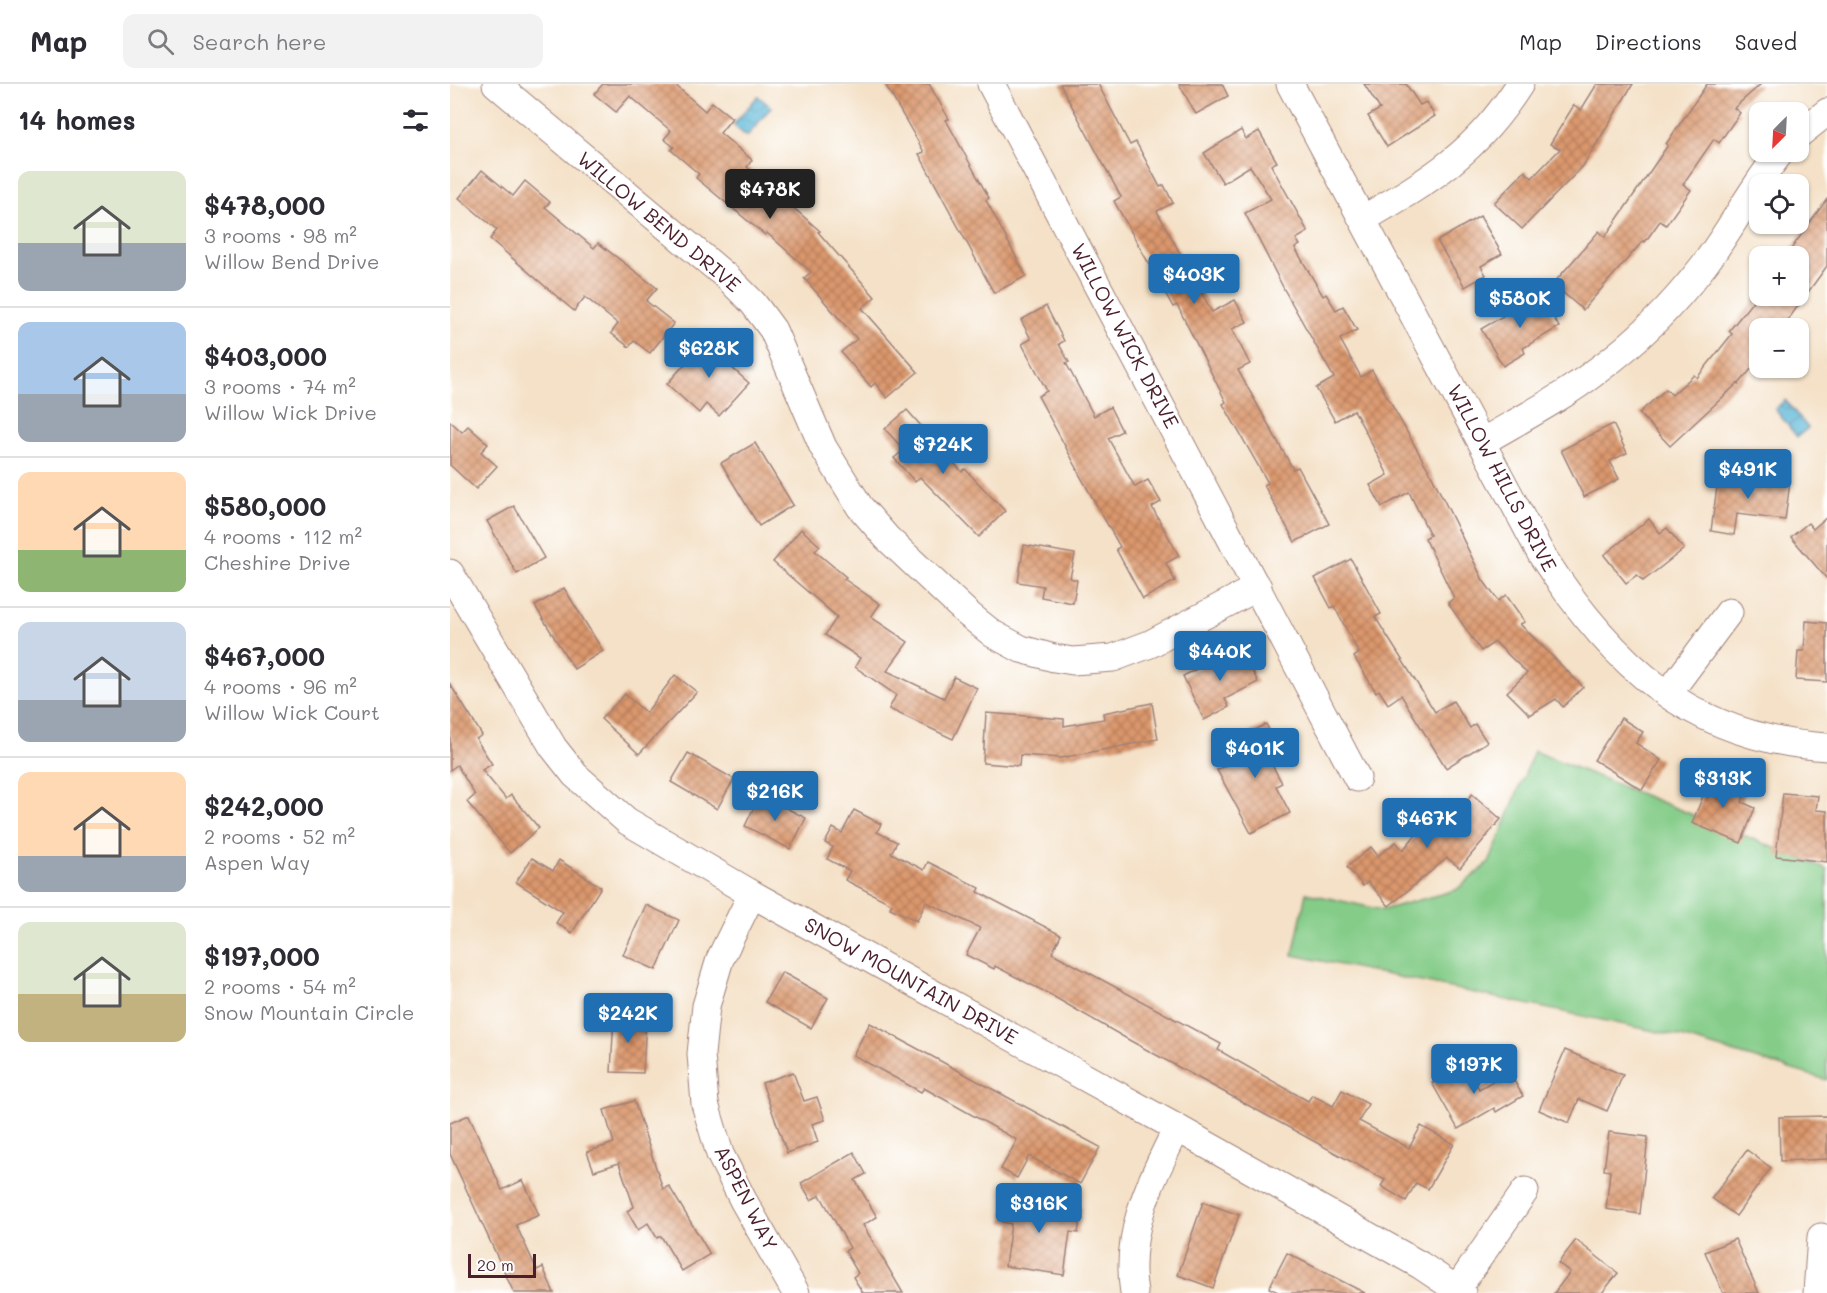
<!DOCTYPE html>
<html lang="en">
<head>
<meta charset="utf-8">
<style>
  :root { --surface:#fff; --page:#f2f2f3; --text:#2b2b33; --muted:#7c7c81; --line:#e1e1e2; --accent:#1f6fb2 }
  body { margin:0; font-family:Mali,sans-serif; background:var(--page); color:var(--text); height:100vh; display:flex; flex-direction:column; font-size:22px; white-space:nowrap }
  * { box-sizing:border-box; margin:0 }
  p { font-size:20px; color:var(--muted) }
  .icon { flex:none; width:33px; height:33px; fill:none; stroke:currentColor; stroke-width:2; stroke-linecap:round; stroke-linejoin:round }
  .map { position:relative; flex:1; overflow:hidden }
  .drawer { display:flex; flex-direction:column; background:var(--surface); width:450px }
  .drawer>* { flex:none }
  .needle { width:39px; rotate:204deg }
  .fabs { position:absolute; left:1299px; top:18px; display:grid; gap:12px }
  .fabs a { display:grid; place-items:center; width:60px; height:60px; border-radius:12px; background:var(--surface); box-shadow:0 2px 4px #0004; font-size:30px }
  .scale { position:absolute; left:18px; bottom:15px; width:68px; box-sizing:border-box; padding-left:6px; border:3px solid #4a1f2b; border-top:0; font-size:16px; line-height:21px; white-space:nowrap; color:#4a1f2b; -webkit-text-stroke:4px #fff; paint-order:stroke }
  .price { position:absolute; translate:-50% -51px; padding:0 14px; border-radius:6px; background:var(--accent); color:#fff; font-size:20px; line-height:39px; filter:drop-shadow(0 2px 3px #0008) }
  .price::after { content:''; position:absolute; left:50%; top:36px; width:18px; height:14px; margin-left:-9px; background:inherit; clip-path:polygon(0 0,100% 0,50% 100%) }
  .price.selected { background:#222; color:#fff }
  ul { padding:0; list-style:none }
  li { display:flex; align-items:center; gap:18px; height:150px; padding:0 18px }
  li+li { border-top:2px solid var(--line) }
  li span { display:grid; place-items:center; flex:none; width:168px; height:120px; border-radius:12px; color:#555 }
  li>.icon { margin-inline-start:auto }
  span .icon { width:72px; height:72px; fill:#fffc; stroke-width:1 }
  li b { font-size:26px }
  h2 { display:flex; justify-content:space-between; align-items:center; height:72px; padding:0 18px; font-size:26px }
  header { display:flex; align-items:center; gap:36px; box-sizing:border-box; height:84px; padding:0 30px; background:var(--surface); border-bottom:2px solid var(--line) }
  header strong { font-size:28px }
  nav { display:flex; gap:33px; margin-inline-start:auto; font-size:21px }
  .search { width:420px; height:54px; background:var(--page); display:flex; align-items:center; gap:15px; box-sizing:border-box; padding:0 21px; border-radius:12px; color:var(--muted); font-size:22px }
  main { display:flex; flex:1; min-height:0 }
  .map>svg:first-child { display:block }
  .green { fill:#84cc88; stroke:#67765a; stroke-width:1.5 }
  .water { fill:url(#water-waves); stroke:#516a80; stroke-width:1.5 }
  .building { fill:url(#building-cross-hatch) }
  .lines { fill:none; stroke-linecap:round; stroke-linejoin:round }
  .minor-casing { stroke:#9f8079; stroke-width:29 }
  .minor { stroke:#fff; stroke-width:27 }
  .labels { text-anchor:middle; stroke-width:4.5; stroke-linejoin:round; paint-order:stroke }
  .street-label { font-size:20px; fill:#4a1f2b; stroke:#fff }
</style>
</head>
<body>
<header>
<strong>Map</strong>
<div class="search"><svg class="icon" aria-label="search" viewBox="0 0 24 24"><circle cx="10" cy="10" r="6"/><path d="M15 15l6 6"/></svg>Search here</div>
<nav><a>Map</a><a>Directions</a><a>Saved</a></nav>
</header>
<main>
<section class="drawer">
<h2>14 homes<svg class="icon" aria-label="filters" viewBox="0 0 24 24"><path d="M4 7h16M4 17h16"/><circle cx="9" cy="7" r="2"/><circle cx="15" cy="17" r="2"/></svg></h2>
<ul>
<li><span style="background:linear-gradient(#dfe7d0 60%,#9aa5b1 0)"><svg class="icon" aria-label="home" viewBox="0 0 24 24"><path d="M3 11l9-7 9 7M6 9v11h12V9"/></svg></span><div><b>$478,000</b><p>3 rooms · 98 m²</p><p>Willow Bend Drive</p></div></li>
<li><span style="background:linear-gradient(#a9c7e8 60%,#9aa5b1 0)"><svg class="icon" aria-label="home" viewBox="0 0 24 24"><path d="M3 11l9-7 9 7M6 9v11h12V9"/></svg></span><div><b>$403,000</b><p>3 rooms · 74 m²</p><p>Willow Wick Drive</p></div></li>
<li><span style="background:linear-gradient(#ffd9b3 65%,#8fb573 0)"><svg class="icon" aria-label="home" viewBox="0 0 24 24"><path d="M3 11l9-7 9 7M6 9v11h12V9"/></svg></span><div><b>$580,000</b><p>4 rooms · 112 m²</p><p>Cheshire Drive</p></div></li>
<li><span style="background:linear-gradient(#c9d6e8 65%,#9aa5b1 0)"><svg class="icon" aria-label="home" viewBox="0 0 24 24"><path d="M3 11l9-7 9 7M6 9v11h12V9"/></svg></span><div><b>$467,000</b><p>4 rooms · 96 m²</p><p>Willow Wick Court</p></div></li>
<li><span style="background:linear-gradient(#ffd9b3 70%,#9aa5b1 0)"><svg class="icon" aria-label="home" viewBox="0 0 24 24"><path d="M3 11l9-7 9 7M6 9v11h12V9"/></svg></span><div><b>$242,000</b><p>2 rooms · 52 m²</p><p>Aspen Way</p></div></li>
<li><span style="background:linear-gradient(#dfe7d0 60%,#c2b280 0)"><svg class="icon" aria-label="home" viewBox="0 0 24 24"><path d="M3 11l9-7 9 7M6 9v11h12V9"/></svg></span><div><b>$197,000</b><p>2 rooms · 54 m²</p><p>Snow Mountain Circle</p></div></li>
</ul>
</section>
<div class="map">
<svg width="1377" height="1209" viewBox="0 0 1377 1209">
  <defs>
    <pattern id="water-waves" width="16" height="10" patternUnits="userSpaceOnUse" patternTransform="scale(1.5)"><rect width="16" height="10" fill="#58b6d6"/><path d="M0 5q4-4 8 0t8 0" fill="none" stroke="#4b93ae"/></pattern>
    <pattern id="building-cross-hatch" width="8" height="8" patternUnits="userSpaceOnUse" patternTransform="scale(1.5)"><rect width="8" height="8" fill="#db986d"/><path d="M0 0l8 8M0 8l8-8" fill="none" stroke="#b47b5a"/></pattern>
  </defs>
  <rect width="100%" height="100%" fill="#fff"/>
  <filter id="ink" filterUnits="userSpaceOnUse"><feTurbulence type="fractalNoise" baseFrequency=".0167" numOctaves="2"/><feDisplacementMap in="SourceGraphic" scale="12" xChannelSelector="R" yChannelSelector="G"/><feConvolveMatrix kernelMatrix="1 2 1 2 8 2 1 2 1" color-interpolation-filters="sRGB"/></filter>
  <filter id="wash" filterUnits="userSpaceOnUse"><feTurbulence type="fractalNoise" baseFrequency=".008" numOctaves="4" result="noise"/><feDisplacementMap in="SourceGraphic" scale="24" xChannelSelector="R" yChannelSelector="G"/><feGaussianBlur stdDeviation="1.35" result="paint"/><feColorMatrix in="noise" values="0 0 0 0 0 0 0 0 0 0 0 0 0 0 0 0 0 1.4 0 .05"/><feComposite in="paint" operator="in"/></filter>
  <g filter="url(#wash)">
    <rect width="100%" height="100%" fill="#f4e1c7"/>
    <path class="green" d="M1084,667l293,118v211l-149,-44 -385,-81 13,-62 76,17 74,-20 33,-27z"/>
    <g class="water">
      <path d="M308,12l13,11 -24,30 -14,-12z"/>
      <path d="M1335,316l23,28 -11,9 -22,-28z"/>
    </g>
    <g id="blocks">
      <g class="building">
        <path d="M153,0h71l31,27 7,-9 20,16 -12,15 32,27 -5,7 73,64 -2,1 57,65 -13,11 56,64 -31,26 -12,-15 -4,4 -30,-35 16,-13 -53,-61 7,-6 -44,-39 -2,2 -69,-57 3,-4 -28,-24 3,-3 -10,-8 7,-8 -41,-35 -14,16 -22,-18z"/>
        <path d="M435,0h44l20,35 -3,1 43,78 -3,2 40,76 -32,17 -75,-139 5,-2z"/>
        <path d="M610,0h38l32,61 6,-3 24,45 4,-2 9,18 -16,8 55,101 23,-12 12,22 -15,7 18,35 -12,6 55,99 5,-2 31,57 -34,18 -31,-57 4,-2 -45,-79 3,-2 -49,-97 -4,2 -59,-106 7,-4z"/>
        <path d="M729,0h43l6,12 -32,18z"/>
        <path d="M914,0h42l14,21 6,-3 9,14 -48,31 -19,-31 12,-7z"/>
        <path d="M1147,0h36l-50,82 -61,63 -28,-26 31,-32 7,7 28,-29 -10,-5 24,-39 7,5z"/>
        <path d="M1257,0h54l-27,24 6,5 -21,30 -5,-4 -31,45 8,6 -25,35 -6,-4 -15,21 -2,-1 -60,69 -30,-26 46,-53 6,6 63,-92 -2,-1z"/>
        <path d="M791,46l5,9 13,-8 18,31 -6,3 37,67 -12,7 4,6 -5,3 28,48 3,-2 10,16 7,-4 14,24 -17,9 21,38 11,-7 61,108 50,102 15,21 8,-6 19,27 -5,2 63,63 -20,20 -7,-8 -26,16 -23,-23 20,-19 -32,-31 -14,9 -33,-48 6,-5 -29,-60 5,-3 -21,-43 -27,15 -12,-22 18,-10 -34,-65 -19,11 -19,-33 18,-10 -49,-87 -40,-78 26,-14 -21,-33 -27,17 -19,-30z"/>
        <path d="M32,86l31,26 12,-15 25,21 -5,5 49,41 4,-5 59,45 -11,13 28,22 -24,30 -16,-12 -5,6 -18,-14 7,-9 -33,-27 -11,14 -84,-72 7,-9 -38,-32z"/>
        <path d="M1377,115v67l-45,62h-22v30l-21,26 -1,-1 -68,63 -31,-33 27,-24 6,6 22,-20 3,3 35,-44 -3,-3 28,-35h41v-40h-12z"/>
        <path d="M1030,132l22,38 -21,12 5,9 -21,12 -28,-46z"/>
        <path d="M1090,210l19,33 -36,21 2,5 -22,13 -22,-37z"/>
        <path d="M596,222l18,35 -5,3 10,18 -3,1 28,53 16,-9 12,24 -14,7 27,49 13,-7 13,22 -9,5 27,49 -13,7 9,18 -32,18 -27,-50 4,-2 -43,-77h1l-40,-74 9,-5 -25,-47 9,-5 -10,-19z"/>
        <path d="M258,254l10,9 4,-3 17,15 -8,8 18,16 -30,33 -13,-12 -7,9 -32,-29z"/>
        <path d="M457,326l55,62 3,-3 40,42 -26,26 -59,-60 -5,5 -21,-24 10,-8 -19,-21z"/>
        <path d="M0,337l12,11 6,-6 20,18 -7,8 16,14 -21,23 -26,-24z"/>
        <path d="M1163,340l14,29 -17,8 9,18 -35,18 -23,-47z"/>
        <path d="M305,359l38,62 -34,21 -38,-63z"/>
        <path d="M1269,388l71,10 -5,38 -48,-6 -3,21 -23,-4z"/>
        <path d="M64,422l30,52 -27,16 -30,-53z"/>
        <path d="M1377,433v62l-36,-42 17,-14 5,6z"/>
        <path d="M1199,435l11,14 7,-5 17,21 -41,32 -6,-6 -11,8 -22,-28z"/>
        <path d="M351,445l19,17 -5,5 31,26 -2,2 36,25 -9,13 37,25 -21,29 57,27 10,-21 23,11 -24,51 -64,-30 7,-14 -41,-28 5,-9 -35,-23 12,-18 -64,-55z"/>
        <path d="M574,461l51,9 -5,24 7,2 -4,23 -32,-6 2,-11 -25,-4z"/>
        <path d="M901,475l30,55 -6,3 60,95 18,-11 17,27 5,-4 12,18 -41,26 -45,-73 -13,9 -9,-14 -3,2 -22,-35 5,-4 -25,-47 -3,2 -16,-30z"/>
        <path d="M114,504l39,63 -29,18 -39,-63z"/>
        <path d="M1356,537l21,2v59l-31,-2 2,-29h6z"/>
        <path d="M790,563l18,35 -33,17 4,8 -25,13 -21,-44z"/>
        <path d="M225,591l22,17 -58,62 -38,-35 24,-25 21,19z"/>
        <path d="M0,600l32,51 -6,4 16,25 -10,6 24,29 5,-4 28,33 -29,25 -43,-51 8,-7 -18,-30 -7,5z"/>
        <path d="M702,619l6,36 -97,19 -41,-3 -1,11 -36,-3 3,-50 78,6v7l40,-7 -1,-6z"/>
        <path d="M1171,634l22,14 -7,11 25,17 -19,30 -48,-30z"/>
        <path d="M816,640l17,33 -12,6 11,20 -6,3 14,27 -39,20 -34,-63 21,-12 -8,-15z"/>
        <path d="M238,669l46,26 -17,30 -46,-27z"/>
        <path d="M1255,690l41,17 -4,11 13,6 -14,35 -49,-20 11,-27 -6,-2z"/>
        <path d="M1333,709l35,3 -2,14 11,1v51l-51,-6z"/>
        <path d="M1022,710l29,25 -41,49 -13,-10 -58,48 -21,-24 -5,4 -16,-19 24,-20 7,9 18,-14 7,8 41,-49 13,11z"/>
        <path d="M310,711l46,23 -16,31 -45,-23z"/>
        <path d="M404,726l27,14 -4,8 20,10 -6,11 33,17 4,-8 52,26 -2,4 83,43 -9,18 169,91 -3,6 90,51 4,-6 21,11 9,-16 26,14 -9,17 50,27 12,-22 33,18 -26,45 -12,-6 -10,18 -25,-15 4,-6 -256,-140 -80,-46 -54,-28 -1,3 -28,-14 14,-27 -54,-26 -9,19 -27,-13 2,-4 -47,-24 5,-9 -23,-12 6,-12 -8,-4 8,-15 9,5z"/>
        <path d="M82,774l21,13 6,-11 42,27 -29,46 -16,-10 7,-11 -47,-30z"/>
        <path d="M196,821l33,15 -23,50 -33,-15z"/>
        <path d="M332,888l46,26 -17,30 -46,-26z"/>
        <path d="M164,931l32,3 -3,55 -32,-1z"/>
        <path d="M420,939l230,124 -20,37 -51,-28 -12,22 -16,-9 16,-29 -93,-52 -3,4 -68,-37z"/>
        <path d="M1115,966l58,25 -16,36 -28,-12 -10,24 -30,-13z"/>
        <path d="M1015,980l14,25 30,-17 14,24 -27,16 -2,-4 -36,21 -26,-46z"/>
        <path d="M343,988l11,29 13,-4 8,23 -13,4 6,18 -31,11 -25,-70z"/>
        <path d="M184,1017l29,88 6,-3 41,68 -28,17 -21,-35 -4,2 -9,-15 -10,7 -11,-19 7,-4 -15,-44 -25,8 -7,-19 27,-9 -10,-33z"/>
        <path d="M19,1031l33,75 21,-10 16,35 -23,10 21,45 6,-3 11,26h-40l-64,-139v-31z"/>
        <path d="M1377,1032v43l-47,2 -1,-44z"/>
        <path d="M1159,1048l39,5 -8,77 -34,-5 4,-38 -6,-1z"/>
        <path d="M1297,1066l24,18 -35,48 -24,-18z"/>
        <path d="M404,1068l12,22 -11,6 22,37 -14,8 40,68h-40l-10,-16 5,-4 -13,-22 5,-3 -30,-53 -9,5 -10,-17z"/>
        <path d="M556,1112l76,12 -4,25 -8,-1 -6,43 -59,-9 6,-42 -9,-2z"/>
        <path d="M753,1118l36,13 -26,73 -35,-13z"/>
        <path d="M1285,1155l24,54h-36l-18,-41z"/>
        <path d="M1126,1156l42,33 -16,20h-48l16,-21 -12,-9z"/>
        <path d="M837,1169l78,40h-85l-11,-5z"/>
      </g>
    </g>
  </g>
  <g filter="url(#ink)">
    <use href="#blocks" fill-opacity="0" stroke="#9f8079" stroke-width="1.5"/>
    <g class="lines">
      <g class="minor-casing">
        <g id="minor">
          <path d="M46,0l232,194 25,25 20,27 50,117 37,60 27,31 81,76 25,20 28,15 33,9 19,3 40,-3 37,-14 108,-57"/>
          <path d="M541,0l366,694"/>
          <path d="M840,0l251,470c71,110 150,185 286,193"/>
          <path d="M1348,51l29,-23"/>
          <path d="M913,135c69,-40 113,-66 157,-135"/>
          <path d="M1032,358c39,-23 80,-44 116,-72 40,-29 76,-66 106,-105 28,-37 48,-78 77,-113"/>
          <path d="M0,489l103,174 22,28 52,46 125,73 425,234 243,137 42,28"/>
          <path d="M1218,610l61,-82"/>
          <path d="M302,810l-32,65 -14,47 -5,48 4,50 15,50 23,46 53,93"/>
          <path d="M1007,1205l68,-98"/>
          <path d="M684,1209c-10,-61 17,-112 43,-165"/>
          <path d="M1367,1209l4,-56"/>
        </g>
      </g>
      <use href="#minor" class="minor"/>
    </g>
  </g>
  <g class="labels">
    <g class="street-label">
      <text transform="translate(209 138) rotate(40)" y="7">WILLOW BEND DRIVE</text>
      <text transform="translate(675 252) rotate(62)" y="7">WILLOW WICK DRIVE</text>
      <text transform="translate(1052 394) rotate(62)" y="7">WILLOW HILLS DRIVE</text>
      <text transform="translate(461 897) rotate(29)" y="7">SNOW MOUNTAIN DRIVE</text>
      <text transform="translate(296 1114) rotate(63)" y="7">ASPEN WAY</text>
    </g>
  </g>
</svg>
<div class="fabs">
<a><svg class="needle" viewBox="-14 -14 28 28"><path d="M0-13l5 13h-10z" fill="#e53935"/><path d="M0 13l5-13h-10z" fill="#7c7c81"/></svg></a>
<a><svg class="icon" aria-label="locate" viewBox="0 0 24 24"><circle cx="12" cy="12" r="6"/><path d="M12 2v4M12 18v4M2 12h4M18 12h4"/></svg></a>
<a>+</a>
<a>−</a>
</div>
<div class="scale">20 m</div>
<b class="price selected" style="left:320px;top:136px">$478K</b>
<b class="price" style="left:744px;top:221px">$403K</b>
<b class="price" style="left:1070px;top:245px">$580K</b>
<b class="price" style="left:259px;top:295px">$628K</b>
<b class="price" style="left:493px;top:391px">$724K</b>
<b class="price" style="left:1298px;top:416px">$491K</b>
<b class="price" style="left:770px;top:598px">$440K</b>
<b class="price" style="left:805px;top:695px">$401K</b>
<b class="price" style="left:1273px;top:725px">$313K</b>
<b class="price" style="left:325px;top:738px">$216K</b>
<b class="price" style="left:977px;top:765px">$467K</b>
<b class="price" style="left:178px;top:960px">$242K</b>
<b class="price" style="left:1024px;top:1011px">$197K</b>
<b class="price" style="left:589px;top:1150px">$316K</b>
</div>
</main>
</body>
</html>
